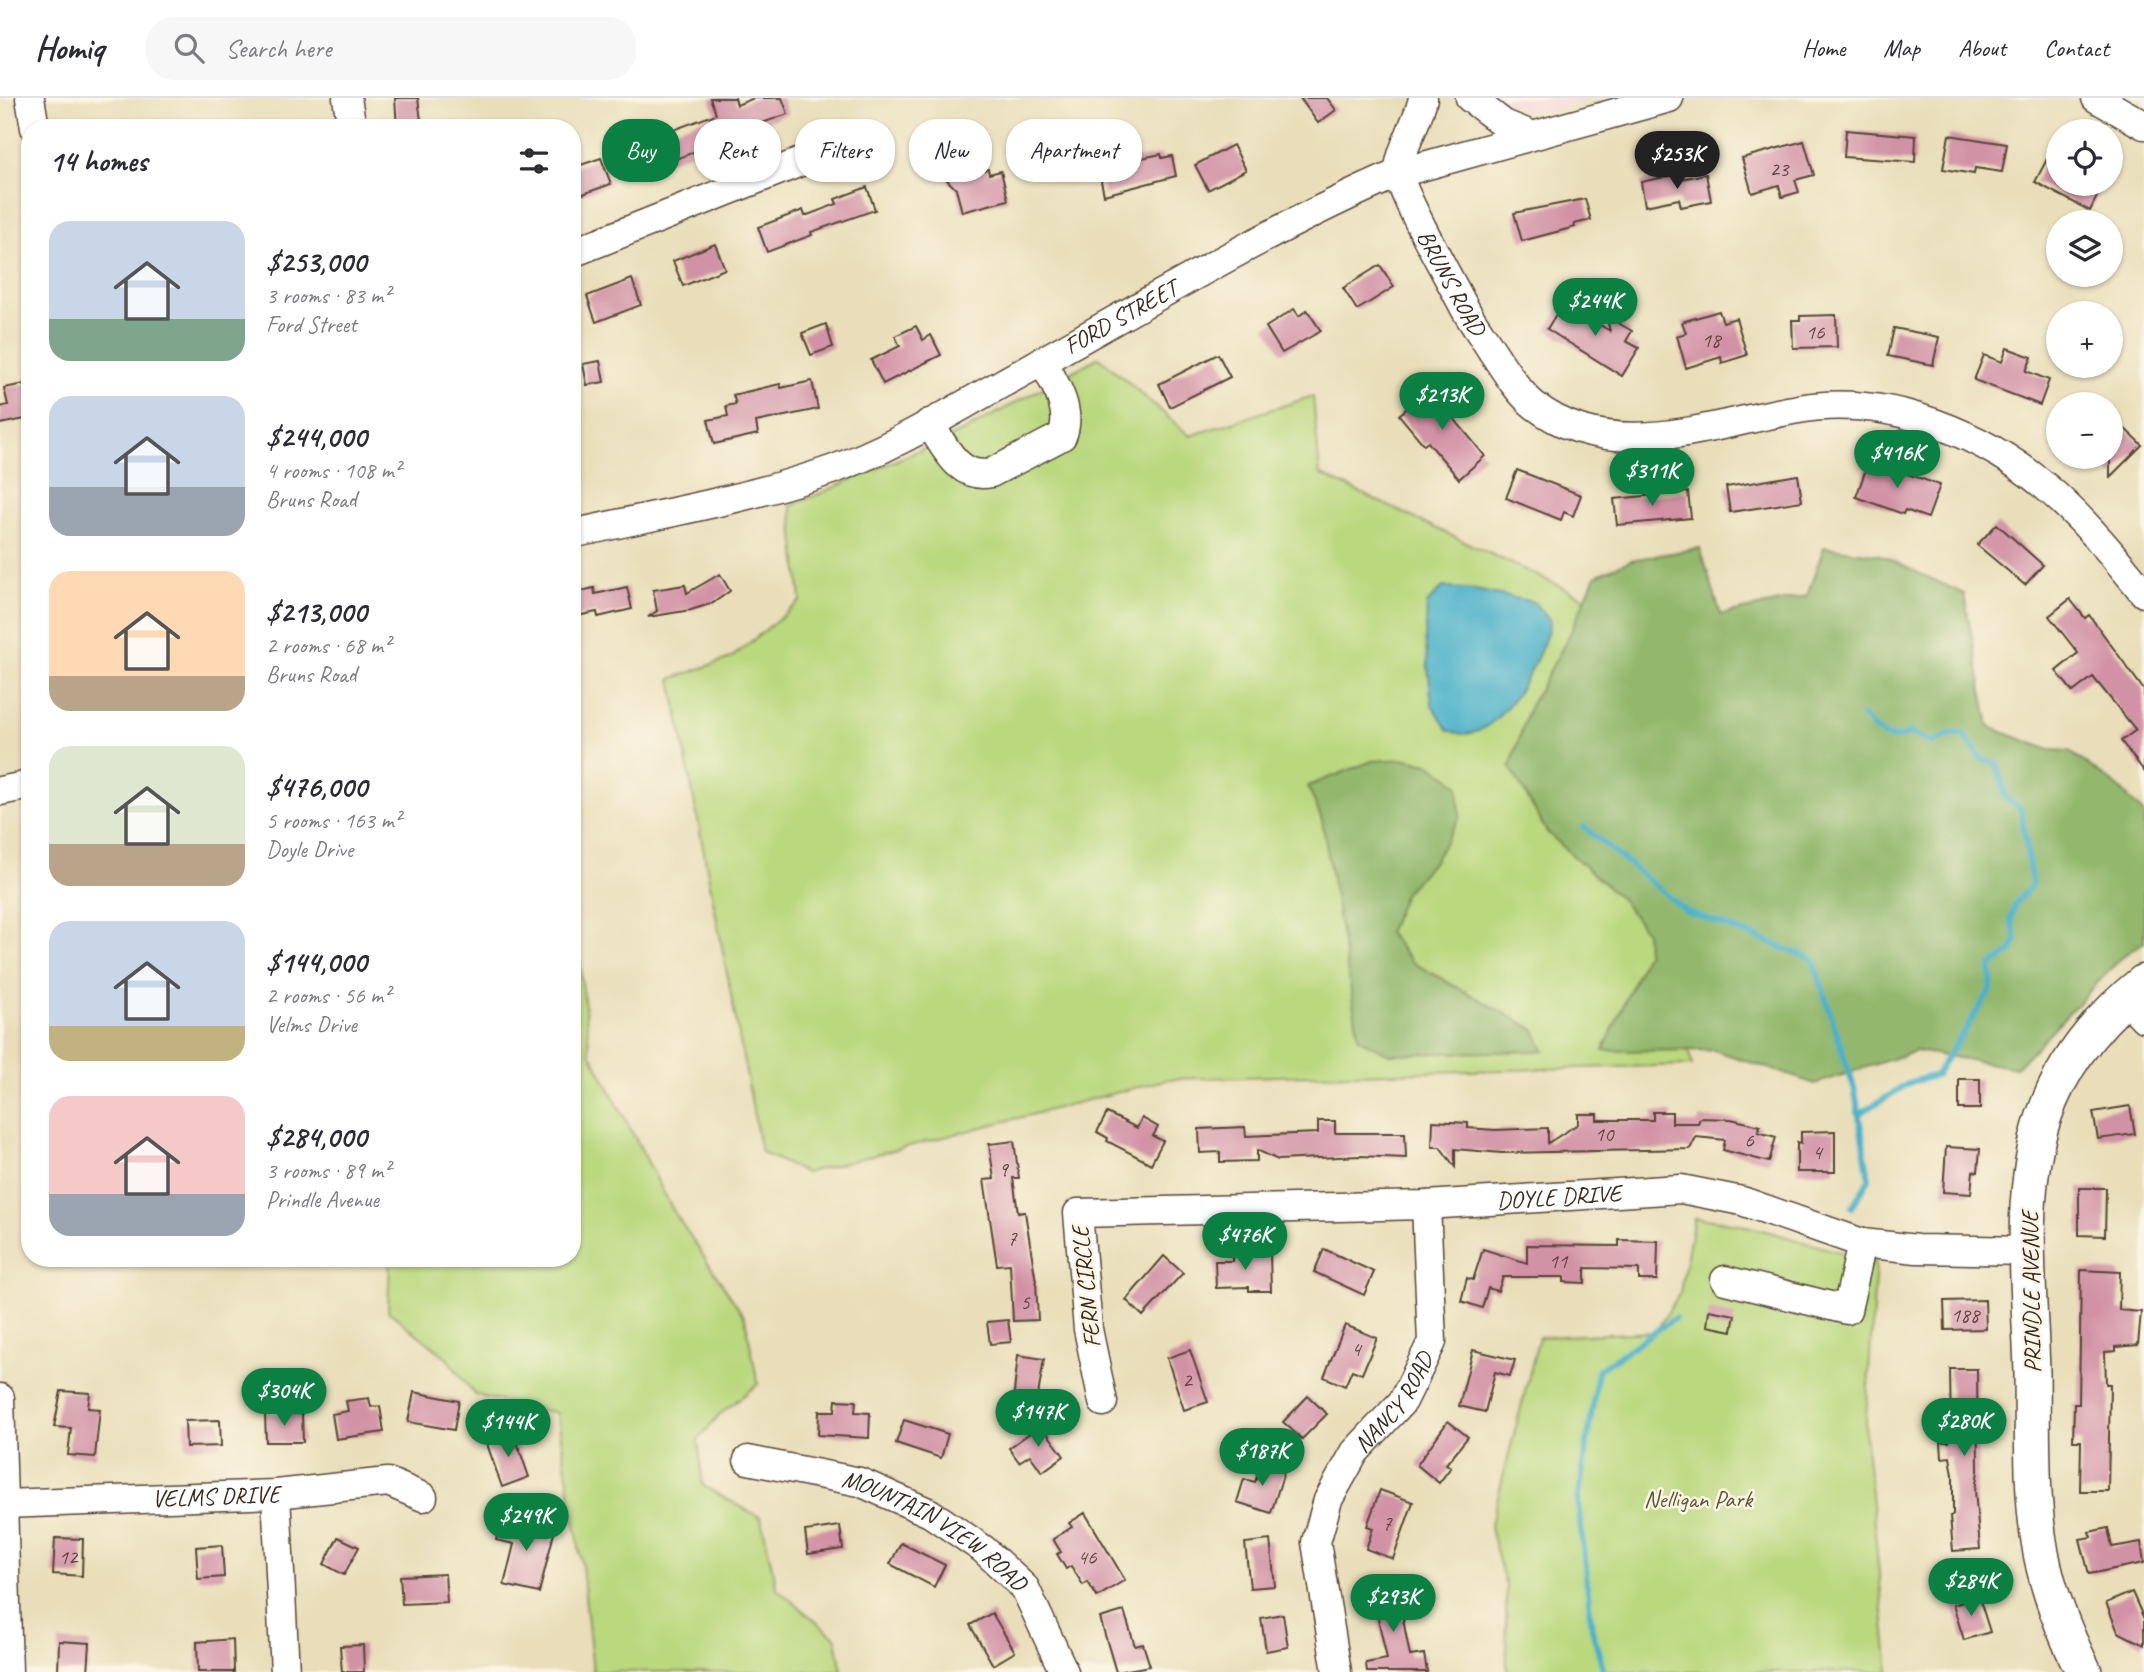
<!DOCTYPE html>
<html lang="en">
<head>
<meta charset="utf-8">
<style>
  :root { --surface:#fff; --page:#f7f7f7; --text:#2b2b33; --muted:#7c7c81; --line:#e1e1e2; --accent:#0b8043 }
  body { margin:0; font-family:Caveat,sans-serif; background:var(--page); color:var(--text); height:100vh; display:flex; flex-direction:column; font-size:26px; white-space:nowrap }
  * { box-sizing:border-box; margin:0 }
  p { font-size:23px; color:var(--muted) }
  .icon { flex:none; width:38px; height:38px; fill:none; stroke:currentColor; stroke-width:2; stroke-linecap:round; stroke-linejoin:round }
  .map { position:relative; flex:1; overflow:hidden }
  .drawer { position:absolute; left:21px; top:21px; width:560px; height:1148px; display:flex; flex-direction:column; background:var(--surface); border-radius:28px; box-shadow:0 2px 5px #0004 }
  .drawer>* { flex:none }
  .banner { position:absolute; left:602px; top:21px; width:665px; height:63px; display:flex; gap:14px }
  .fabs { position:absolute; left:2046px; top:21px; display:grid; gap:14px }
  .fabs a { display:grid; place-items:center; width:77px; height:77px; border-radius:50%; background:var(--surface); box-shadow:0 2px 5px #0004; font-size:35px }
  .price { position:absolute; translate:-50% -60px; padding:0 16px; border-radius:24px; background:var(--accent); color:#fff; font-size:23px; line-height:46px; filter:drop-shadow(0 2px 4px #0008) }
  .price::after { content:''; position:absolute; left:50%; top:42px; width:21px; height:16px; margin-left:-10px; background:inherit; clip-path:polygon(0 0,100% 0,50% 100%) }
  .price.on { background:#222; color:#fff }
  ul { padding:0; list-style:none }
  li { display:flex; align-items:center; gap:21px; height:175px; padding:0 28px }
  li span { display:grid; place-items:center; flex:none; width:196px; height:140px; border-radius:21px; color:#555 }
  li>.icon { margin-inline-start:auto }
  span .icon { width:84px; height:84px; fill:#fffc; stroke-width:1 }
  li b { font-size:30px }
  h2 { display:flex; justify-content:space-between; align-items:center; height:84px; padding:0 28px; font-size:30px }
  .pill { padding:0 24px; border-radius:28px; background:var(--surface); box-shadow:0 2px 5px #0004; font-size:24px; line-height:63px }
  .pill.on { background:var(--accent); color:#fff }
  header { display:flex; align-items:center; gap:42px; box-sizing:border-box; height:98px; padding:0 35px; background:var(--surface); border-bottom:2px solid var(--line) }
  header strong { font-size:33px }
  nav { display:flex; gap:38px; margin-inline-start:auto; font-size:24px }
  .search { width:490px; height:63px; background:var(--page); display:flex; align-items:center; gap:18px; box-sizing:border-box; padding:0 24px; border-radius:28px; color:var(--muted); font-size:26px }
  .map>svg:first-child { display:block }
  .built { fill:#f6cfd8 }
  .green { fill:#bad87e; stroke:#7a814e; stroke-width:2 }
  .forest { fill:#93b86d; stroke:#677146; stroke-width:2 }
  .water { fill:#4ab1c9; stroke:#426e74; stroke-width:2 }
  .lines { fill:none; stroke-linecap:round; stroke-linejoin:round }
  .stream { stroke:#4ab1c9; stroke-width:6 }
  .building { fill:#d292a6 }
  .minor-casing { stroke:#554535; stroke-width:31 }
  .major-casing { stroke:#554535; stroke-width:38 }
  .minor { stroke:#fff; stroke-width:28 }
  .major { stroke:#fff; stroke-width:35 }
  .labels { text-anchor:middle; stroke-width:5; stroke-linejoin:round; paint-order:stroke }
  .number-label { font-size:21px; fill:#614440 }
  .street-label { font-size:24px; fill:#3b2a1e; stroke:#fcf5e5 }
  .park-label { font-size:24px; fill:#5b5636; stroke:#fcf5e5 }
</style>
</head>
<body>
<header>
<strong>Homiq</strong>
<div class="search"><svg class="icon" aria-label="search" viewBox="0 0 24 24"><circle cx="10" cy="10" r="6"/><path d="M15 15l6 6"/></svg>Search here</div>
<nav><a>Home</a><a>Map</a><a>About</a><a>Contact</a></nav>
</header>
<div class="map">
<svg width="2144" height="1574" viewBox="0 0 2144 1574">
  <rect width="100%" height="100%" fill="#fcf5e5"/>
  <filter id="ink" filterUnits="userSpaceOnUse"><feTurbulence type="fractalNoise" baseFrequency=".0143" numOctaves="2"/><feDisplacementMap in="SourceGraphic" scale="14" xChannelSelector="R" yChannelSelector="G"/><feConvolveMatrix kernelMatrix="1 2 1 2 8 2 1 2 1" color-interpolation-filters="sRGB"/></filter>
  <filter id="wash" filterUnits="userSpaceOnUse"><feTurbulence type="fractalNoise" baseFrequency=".00686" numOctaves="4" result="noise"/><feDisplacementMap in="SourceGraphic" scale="28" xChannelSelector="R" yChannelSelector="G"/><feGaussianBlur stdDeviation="1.57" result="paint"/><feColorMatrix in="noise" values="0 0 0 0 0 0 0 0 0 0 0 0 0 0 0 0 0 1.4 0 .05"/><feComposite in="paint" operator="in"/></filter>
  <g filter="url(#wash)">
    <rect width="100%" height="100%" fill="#e9deb9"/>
    <path class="built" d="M1495,0h100l-43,13 -27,-2z"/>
    <g class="green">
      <path d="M1099,259l91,79 123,-40 7,78 284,133 4,85 84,373 -523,14 -364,94 -44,-21 -90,-473 60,-21 70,-57 -10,-95 173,-75z"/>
      <path d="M572,829l4,1 14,124 84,160 71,106 13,66 -39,31 -21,25 5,46 58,32 16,71 59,49 6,34h-249l-11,-106 -25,-153 -82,-18 -29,-38 -58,-46 2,-53h182z"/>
      <path d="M1694,1120c61,4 122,31 182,43l-11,174 24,237h-382l-1,-85 -16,-59 49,-191 116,-5 25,-39z"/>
    </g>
    <g class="forest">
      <path d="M1824,449l56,8 84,39 25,133 61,23 19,1 49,36 26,27v128l-20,13 -108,113 -100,-17 -101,33 -101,-34 -111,1 44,-99 -1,-20 -25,-33 -74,-67 -37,-65 19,-59 40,-72 26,-60 36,-16 69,-12 21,67 86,-19z"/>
      <path d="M1407,661l25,6 26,20 2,32 -26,44 -29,31 -17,41 25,30 122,67 9,21 -155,3 -30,-15 -37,-219 -14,-34 64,-25z"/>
    </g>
    <path class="water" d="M1443,489l33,3 58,12 16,19c-5,31 -48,115 -86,113 -5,0 -12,-3 -16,-4l-16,-25 -7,-66 2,-35z"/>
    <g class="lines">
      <g class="stream">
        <path d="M1584,729l102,84 127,48 42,132 14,88 -17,28"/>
        <path d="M1859,1016l52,-32 25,-7 55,-85v-24l20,-14 5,-12 -5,-23 4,-13 17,-19 -11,-76 -15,-11 -9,-34 -16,-5 -18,-25h-12l-18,9 -23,-10c-21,12 -34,-1 -48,-17"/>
        <path d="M1604,1574l-12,-43 -14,-127 20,-132 77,-52"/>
      </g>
    </g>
    <g id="blocks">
      <g class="building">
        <path d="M395,0h23l4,30h-25z"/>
        <path d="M710,0h25l2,7 17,-7h28l6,16 -43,15 -4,-7 -43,16 4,11 -42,16 -11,-26 67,-25z"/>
        <path d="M1300,0h27l9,12 -18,13z"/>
        <path d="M1846,32l70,6 -1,26 -71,-5z"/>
        <path d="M1949,37l58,9 -5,28 -27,-4 -1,6 -31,-5z"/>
        <path d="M1804,43l10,34 -19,5 4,12 -17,5 -3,-12 -27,8 -10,-35z"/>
        <path d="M1233,47l13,25 -38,20 -13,-25z"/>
        <path d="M1161,56l1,4 10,-2 4,20 -72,19 -6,-28z"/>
        <path d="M601,60l10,26 -39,14v-30z"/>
        <path d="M2047,61l11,6v19h45l-13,27 -55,-29z"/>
        <path d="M964,67l2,9 22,-5 1,5 12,-3 7,29 -46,12 -6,-23 -10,-10 5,-1 -2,-10z"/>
        <path d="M1706,76l5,27 -30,6 -2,-8 -34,7 -4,-24 34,-7 1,5z"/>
        <path d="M867,89l8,23 -64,22 1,3 -45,17 -9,-25 45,-17 2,6 32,-12 -2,-5z"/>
        <path d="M1585,101l6,21 -17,4 1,3 -53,14 -8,-28z"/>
        <path d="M715,146l10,25 -42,17 -10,-25z"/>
        <path d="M1380,167l14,22 -37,23 -14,-22z"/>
        <path d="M632,181l9,26 -45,17 -9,-26z"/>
        <path d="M1563,205l47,28 -4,-15 26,15 -6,10 13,7 -17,28 -75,-47z"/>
        <path d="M1294,211l5,7 8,-6 14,21 -39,22 -16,-26z"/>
        <path d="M1719,213l4,11 13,-4 11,37 -25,8 -1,-6 -35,11 -9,-32 9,-3 -4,-11z"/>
        <path d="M1836,217l1,32 -44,1 -1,-28h8v-4z"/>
        <path d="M826,226l7,23 -22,8 -9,-22z"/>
        <path d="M916,228l7,14 8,-5 10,20 -58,29 -12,-24 29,-14 -5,-10z"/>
        <path d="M1894,230l45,9 -6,28 -45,-9z"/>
        <path d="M2007,250l25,9 -6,14 23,9 -9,25 -66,-25 10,-25 18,7z"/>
        <path d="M1218,256l12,23 -60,30 -11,-23z"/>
        <path d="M600,263l4,21 -17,3 -4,-21z"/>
        <path d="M812,283l6,28 -62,13 2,12 -44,10 -6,-24 20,-4 -2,-10 10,-2 -3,-9 47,-11 1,4z"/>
        <path d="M30,285v35l-30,6v-17l8,-2 -4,-17z"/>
        <path d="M1434,288l22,25 -5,4 34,41 -26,23 -31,-37 -4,3 -25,-30z"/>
        <path d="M2110,326l9,8 4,-5 19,18 -32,32z"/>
        <path d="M1869,363l71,24 -12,33 -23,-8 -2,4 -47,-17z"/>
        <path d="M1517,372l64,25 -8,21 -9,-4 -3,8 -55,-22z"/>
        <path d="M1798,377l4,26 -72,11 -4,-25z"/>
        <path d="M1688,394l3,26 -74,7 -3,-26z"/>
        <path d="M1997,426l46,41 -18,20 -48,-40z"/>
        <path d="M720,476l10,17 -17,12 -22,7 -43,7 9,-6 -4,-21 32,-5 2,8z"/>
        <path d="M627,489l5,22 -34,8 -1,-5 -25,5v-24l22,-5 1,6z"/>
        <path d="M2070,501l15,19 4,-3 55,75v81l-23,-30 15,-11 -43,-53 -20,15 -17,-21 22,-18 -29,-37z"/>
        <rect x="1959" y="981" width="21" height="30"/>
        <path d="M2130,1008l5,28 -37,5 -5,-27z"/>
        <path d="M1653,1014h19v11h26l2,-5 31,1 29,7 -2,6 18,5 -7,25 -46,-12 2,-10 -29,-3 -6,12 -188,4 -47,-4v18l-15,-20h-8l1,-26 35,2v5l27,2 53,-2v15l30,-19v-10h19v6h56z"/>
        <path d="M1107,1015l30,15 5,-10 16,9 -5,9 10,5 -12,23 -44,-23 1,-3 -11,-6z"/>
        <path d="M1318,1023h17v12h70l1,25 -46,-2 -82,4 -21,-10v11l-37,1v-10l-20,1 -1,-24 46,-2 1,9 72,-3z"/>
        <path d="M1835,1033v41h-38v-30l4,1v-11z"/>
        <path d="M1014,1043l5,37h-6l5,35 7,-1 11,70 2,38 -25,1 -3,-57 -13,1 -13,-85 10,-1 -5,-35z"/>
        <path d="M1946,1049l34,2 -2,23 -5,-1 -2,23 -28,-2z"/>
        <path d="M2079,1090h27l-1,48 -26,-1z"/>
        <path d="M1619,1142l39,1 -1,39h-18v-11l-54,-1v15l-21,-1v-5h-61l-5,14 -10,-3 -6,20 -21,-7 6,-23 6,2 10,-31 44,14v-18l92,1z"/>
        <path d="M1324,1151l50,23 -10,23 -50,-23z"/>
        <path d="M1232,1154h38l1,39h-22v-4l-33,1 -1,-27h17z"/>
        <path d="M1164,1158l19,17 -40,43 -17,-16z"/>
        <path d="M2081,1172l39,2 -1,38 22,2 -3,33 -22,2v4l-11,1 1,32h4l-2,107h-28l1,-50h-8l1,-37h5z"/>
        <path d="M1985,1202l1,29 -41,1 -1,-29z"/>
        <path d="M1709,1212l26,5 -3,16 -25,-5z"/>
        <path d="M1008,1222l3,22 -21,2 -3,-22z"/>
        <path d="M1345,1227l32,13 -15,36 -10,-4 -7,16 -21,-9z"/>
        <path d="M1190,1252l18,52 -24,8 -17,-52z"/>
        <path d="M1473,1252l42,10 -5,16 -15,-4 -10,40 -26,-6z"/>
        <path d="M1018,1257l26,4 -8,48 -23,-5z"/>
        <path d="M1950,1271h27l1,102 -3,19 5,59 -27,2 -3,-35 3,-1v-40l-3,-18 -8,1 -1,-16h8l2,-6z"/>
        <path d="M61,1293l29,2 -2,15 12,1 -5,48 -27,-2 3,-27 -17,-1z"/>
        <path d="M414,1294l45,9 -5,29 -46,-8z"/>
        <path d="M1308,1298l19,18 -25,25 -19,-17z"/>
        <path d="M369,1300l2,9 9,-1 4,26 -48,7 -4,-25 16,-3 -2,-10z"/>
        <path d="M836,1302l20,1 -1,11 15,1 -1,25 -51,-3 1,-24h16z"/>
        <path d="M265,1316h37l1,28h-37z"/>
        <path d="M220,1322l1,26 -35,1 -1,-26z"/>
        <path d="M904,1322l44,14 -7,24 -45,-15z"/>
        <path d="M1448,1323l20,16 -22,27 5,3 -12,16 -22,-18z"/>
        <path d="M1041,1327l23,31 -22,16 -12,-17 -11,7 -10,-14z"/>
        <path d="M513,1333l16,46 -27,10 -16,-46z"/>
        <path d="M1262,1364l23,7 -14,44 -34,-11 7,-23 11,3z"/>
        <path d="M1380,1392l33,12 -20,57 -27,-10 7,-21 -6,-2z"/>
        <path d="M1085,1415l40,67 -28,17 -9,-15 -5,3 -12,-19 -5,3 -9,-15 4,-2 -8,-13 19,-12 -3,-4z"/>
        <path d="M502,1418l53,13 -16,64 -35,-8 10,-41 -18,-4z"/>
        <path d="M840,1428l3,23 -35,5 -3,-23z"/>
        <path d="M2108,1430l4,19 29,-5 3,21 -55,11 -9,-35 11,-2 -2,-5z"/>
        <path d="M338,1439l21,10 -15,28 -20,-11z"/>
        <path d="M55,1440l28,1 -1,37 -29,-2z"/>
        <path d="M1270,1442l5,46 -25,2 -5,-45z"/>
        <path d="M901,1445l44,22 -11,22 -44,-23z"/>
        <path d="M222,1447l2,32 -26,2 -2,-32z"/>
        <path d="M445,1476l2,28 -45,2 -2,-28z"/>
        <path d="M1396,1484l14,74 14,-2 3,18h-60l-1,-9 21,-4 -16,-72z"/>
        <path d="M2132,1494l12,27v26l-26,-13 -12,-29z"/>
        <path d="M1979,1499l11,35 -26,8 -11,-35z"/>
        <path d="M1124,1513l11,35 8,-2 7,22 -34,6 -16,-54z"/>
        <path d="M992,1515l23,39 -22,13 -23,-40z"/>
        <path d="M1283,1516l5,33 -22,4 -5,-33z"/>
        <path d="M233,1541l1,33h-36l-1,-30z"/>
        <path d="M59,1543l31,2 -2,29h-30z"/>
        <path d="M363,1547l1,27h-22l-2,-26z"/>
      </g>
    </g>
  </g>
  <g filter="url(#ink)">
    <use href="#blocks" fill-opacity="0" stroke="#554535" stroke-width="2"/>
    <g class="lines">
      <g class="minor-casing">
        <g id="minor">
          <path d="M30,0l5,30"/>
          <path d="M347,0l5,30"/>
          <path id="s1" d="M1423,0c-4,22 -25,55 -24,75 2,22 52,108 65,134 8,15 19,29 28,44 13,19 25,40 42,54 78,61 179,18 265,4 39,-7 83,-3 120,9 104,32 159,93 225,175"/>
          <path d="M1470,0l34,26 27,11"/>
          <path d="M2096,0l48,27"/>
          <path d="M572,155l286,-114"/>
          <path d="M929,325c16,23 29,57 62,50l71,-37c11,-25 -7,-53 -20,-75"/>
          <path id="s2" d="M572,436c87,-20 178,-35 262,-65 59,-21 114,-56 169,-86 131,-72 259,-151 396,-210l270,-75"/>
          <path d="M0,693l30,-6"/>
          <path d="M2125,900l19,20"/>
          <path d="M1725,1182l122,30 15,-67"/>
          <path d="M0,1300l8,274"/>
          <path id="s3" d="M1103,1304l-15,-73 -10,-116 348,-8 255,-16 61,12 120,42 55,6 112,2"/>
          <path id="s4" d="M748,1362l112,22 70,31 53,36 42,39 39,84"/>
          <path d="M276,1396l9,178"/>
          <path id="s5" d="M4,1406l272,-10 112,-12 35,15"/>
          <path id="s6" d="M1337,1574l-21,-130 12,-42 27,-48 48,-51 29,-59 -6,-137"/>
        </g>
      </g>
      <g class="major-casing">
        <path id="major" d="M2084,1574c-19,-38 -35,-77 -43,-119 -11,-59 -8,-120 -9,-180 -2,-83 -15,-176 12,-257 19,-55 55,-98 100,-134"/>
      </g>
      <use href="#minor" class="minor"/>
      <use href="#major" class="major"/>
    </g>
  </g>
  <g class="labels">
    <g class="number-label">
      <text x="1779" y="78">23</text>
      <text x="1815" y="241">16</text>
      <text x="1711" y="249">18</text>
      <text x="1604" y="1043">10</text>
      <text x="1749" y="1049">6</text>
      <text x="1817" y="1061">4</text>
      <text x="1003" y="1078">9</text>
      <text x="1012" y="1147">7</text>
      <text x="1558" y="1170">11</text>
      <text x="1025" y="1211">5</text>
      <text x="1965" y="1224">188</text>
      <text x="1356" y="1258">4</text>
      <text x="1187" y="1289">2</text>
      <text x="1387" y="1432">7</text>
      <text x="68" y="1466">12</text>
      <text x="1087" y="1466">46</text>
    </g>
    <g class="street-label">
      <text dy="8" stroke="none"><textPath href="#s1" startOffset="201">BRUNS ROAD</textPath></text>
      <text dy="8" stroke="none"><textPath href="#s2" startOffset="595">FORD STREET</textPath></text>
      <text dy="8" stroke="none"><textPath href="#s3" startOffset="672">DOYLE DRIVE</textPath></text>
      <text transform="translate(1086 1189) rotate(-96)" y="8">FERN CIRCLE</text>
      <text transform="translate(2031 1194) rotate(-91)" y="8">PRINDLE AVENUE</text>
      <text dy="8" stroke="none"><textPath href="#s6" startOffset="294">NANCY ROAD</textPath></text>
      <text dy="8" stroke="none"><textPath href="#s5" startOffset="212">VELMS DRIVE</textPath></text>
      <text dy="8" stroke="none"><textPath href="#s4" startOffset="203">MOUNTAIN VIEW ROAD</textPath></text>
    </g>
    <g class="park-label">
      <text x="1698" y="1409">Nelligan Park</text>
    </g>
  </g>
</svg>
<div class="fabs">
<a><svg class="icon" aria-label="locate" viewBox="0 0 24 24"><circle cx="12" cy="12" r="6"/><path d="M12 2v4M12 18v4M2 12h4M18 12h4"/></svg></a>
<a><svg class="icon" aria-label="layers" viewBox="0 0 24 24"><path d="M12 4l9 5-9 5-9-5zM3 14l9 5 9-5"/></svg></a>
<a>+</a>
<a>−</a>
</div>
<b class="price on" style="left:1677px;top:93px">$253K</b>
<b class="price" style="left:1595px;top:240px">$244K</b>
<b class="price" style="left:1442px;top:334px">$213K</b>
<b class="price" style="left:1897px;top:392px">$416K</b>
<b class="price" style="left:1652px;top:410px">$311K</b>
<b class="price" style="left:1245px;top:1174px">$476K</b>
<b class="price" style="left:284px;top:1330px">$304K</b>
<b class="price" style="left:1038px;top:1351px">$147K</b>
<b class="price" style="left:1964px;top:1360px">$280K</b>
<b class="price" style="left:508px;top:1361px">$144K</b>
<b class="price" style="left:1262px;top:1390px">$187K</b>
<b class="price" style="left:526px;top:1455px">$249K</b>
<b class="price" style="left:1971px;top:1520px">$284K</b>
<b class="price" style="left:1393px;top:1536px">$293K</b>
<div class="banner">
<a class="pill on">Buy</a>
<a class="pill">Rent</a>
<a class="pill">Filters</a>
<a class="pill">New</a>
<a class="pill">Apartment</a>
</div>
<section class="drawer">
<h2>14 homes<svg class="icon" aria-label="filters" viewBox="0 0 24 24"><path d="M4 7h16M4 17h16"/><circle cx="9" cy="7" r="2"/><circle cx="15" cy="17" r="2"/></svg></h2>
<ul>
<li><span style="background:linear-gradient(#c9d6e8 70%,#7fa58c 0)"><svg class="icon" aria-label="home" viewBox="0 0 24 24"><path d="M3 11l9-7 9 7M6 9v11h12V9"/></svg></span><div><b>$253,000</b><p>3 rooms · 83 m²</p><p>Ford Street</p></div></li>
<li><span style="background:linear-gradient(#c9d6e8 65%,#9aa5b1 0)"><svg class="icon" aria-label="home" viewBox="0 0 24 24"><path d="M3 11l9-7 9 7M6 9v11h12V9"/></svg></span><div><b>$244,000</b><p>4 rooms · 108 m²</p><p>Bruns Road</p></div></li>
<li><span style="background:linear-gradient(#ffd9b3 75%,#b9a48a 0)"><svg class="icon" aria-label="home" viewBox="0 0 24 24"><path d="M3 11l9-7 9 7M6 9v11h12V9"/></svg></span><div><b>$213,000</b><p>2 rooms · 68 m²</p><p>Bruns Road</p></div></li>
<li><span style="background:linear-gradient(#dfe7d0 70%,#b9a48a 0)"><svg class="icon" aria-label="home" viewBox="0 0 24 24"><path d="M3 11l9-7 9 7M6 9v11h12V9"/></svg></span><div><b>$476,000</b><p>5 rooms · 163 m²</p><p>Doyle Drive</p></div></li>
<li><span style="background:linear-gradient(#c9d6e8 75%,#c2b280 0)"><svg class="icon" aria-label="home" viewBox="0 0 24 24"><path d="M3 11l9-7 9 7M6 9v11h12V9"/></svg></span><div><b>$144,000</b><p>2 rooms · 56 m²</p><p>Velms Drive</p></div></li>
<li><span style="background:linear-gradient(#f6c9c9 70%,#9aa5b1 0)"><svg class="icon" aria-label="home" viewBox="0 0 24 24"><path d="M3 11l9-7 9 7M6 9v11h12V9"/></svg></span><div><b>$284,000</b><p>3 rooms · 89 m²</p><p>Prindle Avenue</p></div></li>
</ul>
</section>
</div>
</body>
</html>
